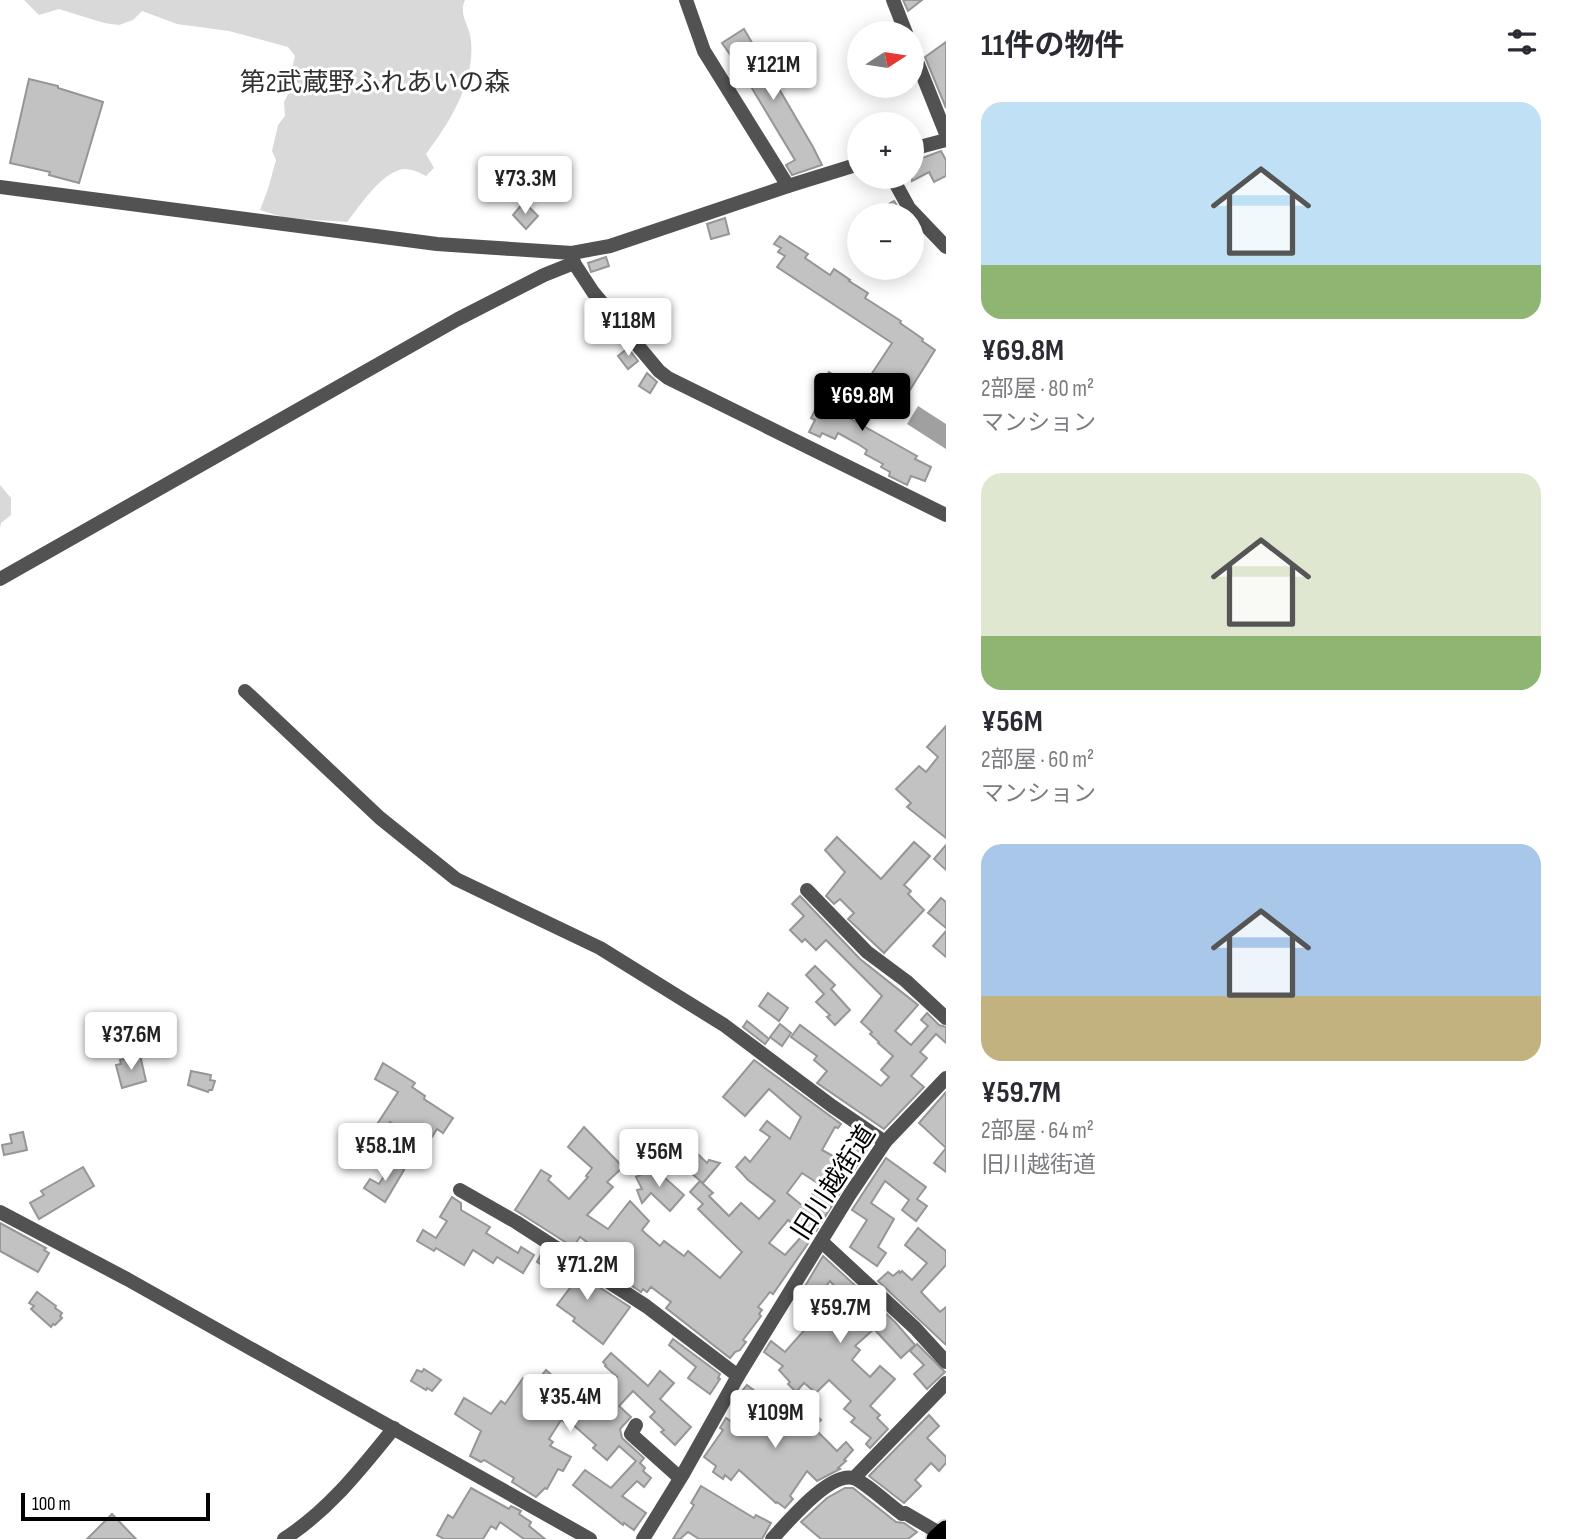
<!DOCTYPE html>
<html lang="ja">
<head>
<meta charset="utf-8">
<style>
  :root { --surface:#fff; --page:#f7f7f7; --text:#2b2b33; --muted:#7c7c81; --accent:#000 }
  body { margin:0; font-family:"Sofia Sans Condensed","Noto Sans JP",sans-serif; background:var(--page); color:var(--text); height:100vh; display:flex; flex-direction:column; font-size:26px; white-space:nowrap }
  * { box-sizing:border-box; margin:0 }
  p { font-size:23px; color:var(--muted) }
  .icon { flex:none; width:38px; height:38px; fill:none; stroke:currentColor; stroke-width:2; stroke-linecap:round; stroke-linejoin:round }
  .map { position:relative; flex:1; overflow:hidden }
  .panel { display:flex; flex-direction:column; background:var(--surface); width:630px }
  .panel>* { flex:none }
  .needle { width:46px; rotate:78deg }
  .tools { position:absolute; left:847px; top:21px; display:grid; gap:14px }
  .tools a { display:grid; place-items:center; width:77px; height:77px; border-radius:50%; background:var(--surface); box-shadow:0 4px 18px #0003; font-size:35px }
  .scale { position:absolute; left:21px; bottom:18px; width:189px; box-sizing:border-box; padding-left:7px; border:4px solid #000; border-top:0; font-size:19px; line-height:24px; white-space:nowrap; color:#000; -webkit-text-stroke:5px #fff; paint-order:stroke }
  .price { position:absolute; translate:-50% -60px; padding:0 16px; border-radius:7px; background:#fff; color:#222; font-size:23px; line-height:46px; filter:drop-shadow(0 2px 4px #0008) }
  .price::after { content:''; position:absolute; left:50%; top:42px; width:21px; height:16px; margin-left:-10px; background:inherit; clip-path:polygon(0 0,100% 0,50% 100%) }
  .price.on { background:var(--accent); color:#fff }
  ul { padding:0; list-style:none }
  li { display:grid; align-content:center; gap:14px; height:371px; padding:0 35px }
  li span { display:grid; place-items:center; height:217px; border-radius:21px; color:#555 }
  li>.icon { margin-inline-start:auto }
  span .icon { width:126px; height:126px; fill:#fffc; stroke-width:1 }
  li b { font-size:30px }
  h2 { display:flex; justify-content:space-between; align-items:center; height:84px; padding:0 35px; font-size:30px }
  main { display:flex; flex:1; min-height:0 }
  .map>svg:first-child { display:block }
  .green { fill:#d9d9d9 }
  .water { fill:#a0a0a0 }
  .building { fill:#c2c2c2; stroke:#969696; stroke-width:2; fill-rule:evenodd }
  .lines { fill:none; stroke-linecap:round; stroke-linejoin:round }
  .trunk-casing { stroke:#dbdbdb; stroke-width:23 }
  .minor { stroke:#525252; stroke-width:14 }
  .tertiary { stroke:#525252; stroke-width:14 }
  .trunk { stroke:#000; stroke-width:19 }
  .labels { text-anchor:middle; stroke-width:6; stroke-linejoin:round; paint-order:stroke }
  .park-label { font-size:26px; fill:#303030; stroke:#fff }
  .street-label { font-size:26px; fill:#000; stroke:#fff }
</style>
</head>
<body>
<main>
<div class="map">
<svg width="946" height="1539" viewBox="0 0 946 1539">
  <rect width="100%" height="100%" fill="#fff"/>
  <g class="green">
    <path d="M24,0h441c-7,16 5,25 6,41 4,41 -21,81 -45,113l8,14 -8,8c-8,-4 -18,-9 -27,-6 -22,8 -38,35 -52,52l-61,-4 -26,-8 8,-21 8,-29 -4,-9 6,-26 7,-9 -1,-14 9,-17 -3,-8 5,-21 -7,-9 -59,-16 -52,-7 -35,-13 -9,9 -14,5 -15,-2 -45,-14 -20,6z"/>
    <path d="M0,485l11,13v17l-10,8 -1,5z"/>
  </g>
  <path class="water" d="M918,406l28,18v25l-39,-25z"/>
  <g class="building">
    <path d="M903,0h19l-14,11z"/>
    <path d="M744,29l69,118 9,18 -30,10 -6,-10 9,-5 -54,-90 -19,-27z"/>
    <path d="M946,42v66l-21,-51z"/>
    <path d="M29,79l29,7v2l45,14 -24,81 -30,-8 1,-3 -40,-9z"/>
    <path d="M941,151l5,9v16l-12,6 -5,-10 -17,9v-19z"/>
    <path d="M894,201l9,14h-34z"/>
    <path d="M524,202l14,14 -12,13 -13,-14z"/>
    <path d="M725,218l4,16 -18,5 -4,-15z"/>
    <path d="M780,236l28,18 -3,4 25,17 4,-6 16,11 -1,1 19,12 -3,5 36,23 -1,2 23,16 -1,2 13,9 -37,59 -2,-1 -4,6 -33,-21 33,-50 -115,-76 8,-11 -7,-4 3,-4 -7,-4z"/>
    <path d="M606,257l3,9 -18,6 -3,-9z"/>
    <path d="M628,348l10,13 -10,8 -10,-13z"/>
    <path d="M829,372l28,18 -15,24 75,42 -2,3 16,8 -6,14 -14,-5 -4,9 -18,-9 1,-4 -9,-5 2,-3 -18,-10 2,-4 -9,-6 -20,-11 -3,6 -13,-6 -2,4 -11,-5 6,-12 -4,-2 15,-29 -6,-3z"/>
    <path d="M647,373l10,9 -7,11 -11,-7z"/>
    <path d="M946,726v112l-39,-31 4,-4 -15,-14 23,-23 7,6 12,-15 -11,-10z"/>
    <path d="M837,837l44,42 33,-37 16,14 -26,29 7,6 -3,3 16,16 -40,43 -36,-34 6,-6 -14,-14 -6,5 -8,-8 19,-24 -20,-22z"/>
    <path d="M946,845v25l-12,-11z"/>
    <path d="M800,896l60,63 58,46 -23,26 16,14 17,-19 -7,-6 6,-7 12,12 7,2v16l-10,-9 -16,18 7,6 -16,18 13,11 -40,42 -67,-46 10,-12 -13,-11 3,-4 -26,-19 9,-12 81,61 8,-9 -8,-7 12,-14 -15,-13 1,-1 -9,-8 2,-2 -11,-10 21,-26 -56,-56 -10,10 -11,-11 -3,3 -12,-12 14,-14 -12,-12z"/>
    <path d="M941,898l5,4v26l-18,-15z"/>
    <path d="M946,931v26l-13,-11z"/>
    <path d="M815,966l20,19 -4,4 19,21 -15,15 -8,-8 3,-2 -14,-13 8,-8 -18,-19z"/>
    <path d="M768,993l20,15 -9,13 -20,-15z"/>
    <path d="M747,1021l22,18 -4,5 -22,-17z"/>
    <path d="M780,1024l11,9 -9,13 -12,-9z"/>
    <path d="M140,1055l6,26 -24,7 -6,-23 5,-1 -1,-4z"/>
    <path d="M754,1060l87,64 -3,4 -3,-1 -13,23 20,11 14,-20 12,7 -52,83 -7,7 -21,-18 -19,23 16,12 17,-19 7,6 -36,52 -3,-2 -12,15 4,3 -3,4 2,2 -18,24 3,2 -6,8 -5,2 -5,6 -64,-50 5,-6 -20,-15 -4,5 -4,-3 -2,3 -20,-14 6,-8 -17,-15 -7,11 -10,-6 5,-10 -18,-13 -7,10 -58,-37 26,-40 10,6 -3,4 21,19 19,-22 -2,-1 6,-8 -24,-21 16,-20 39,40 -16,15 6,5 -26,28 21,14 22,-28 19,20 -7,9 3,3 15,13 4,-5 20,15 4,-5 32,27 22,-26 -44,-43 5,-5 -13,-12 10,-11 13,12 -4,3 20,20 12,-13 18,16 16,-18 -27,-21 -12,-13 9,-10 5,5 20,-25 -10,-7 7,-9 23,18 11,-22 -32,-28 -24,27 -22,-19zM802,1173l17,11 -15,23 -17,-14z"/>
    <path d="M383,1063l32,20 -3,4 13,9 -1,3 29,19 -10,15 -6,-4 -12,19 -35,-26 -11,16 -7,-6 26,-40 -23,-13z"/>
    <path d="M191,1071l20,4 -1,5 5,1 -3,9h-3l-1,2 -20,-7z"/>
    <path d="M946,1092v56l-27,-25z"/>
    <path d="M23,1132l4,18 -23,5 -2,-10 10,-2 -2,-8z"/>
    <path d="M682,1139l25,24 2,-3 11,3 -17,20 -36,-30z"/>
    <path d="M946,1148v24l-12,-9z"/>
    <path d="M886,1158l40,29 -9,12 10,7 -11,15 -14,-11 7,-10 -24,-19 -14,22 23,16 -16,28 8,6 -9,13 -27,-19 17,-27 -15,-10z"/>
    <path d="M393,1162l11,8 -19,32 -21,-14 6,-9 9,5z"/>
    <path d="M83,1167l11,19 -55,33 -9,-16 14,-8 -3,-4z"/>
    <path d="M654,1168l30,27 -14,16 -19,-18 -9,10 -5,-13 5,-1 -6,-12z"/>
    <path d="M452,1197l9,6v7l29,17 -4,6 32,20 3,-6 13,8 -11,18 -26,-16 -4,6 -20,-13 -9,15 -28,-17 -2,3 -17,-10 6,-11 13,8 11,-17 -7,-4z"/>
    <path d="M0,1223l46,25 -2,2 5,3 -11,19 -38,-21z"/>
    <path d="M918,1228l28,23v14l-25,27 19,20 6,-5v38l-68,-64 10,-9 5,4 6,-5 1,2 2,-2 10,9 15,-17 -22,-18z"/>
    <path d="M543,1251l87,56 -27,37 -30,-23 2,-3 -18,-13 16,-21 -36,-22z"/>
    <path d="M823,1256l72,66 20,23 -14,13 -27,-29 -19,17 5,4 -8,10 18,17 10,-11 15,13 -25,27 10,9 -3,3 11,11 -18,19 -4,-4 5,-6 -20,-16 4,-4 -11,-9 7,-8 -22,-21 -13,13 -12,-10 -8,9 -8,-8 2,-2 -11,-12 4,-4 -19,-14 7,-11 14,11 24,-27 -8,-9 4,-5 -10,-8zM830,1281l18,21 -18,18 -19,-16z"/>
    <path d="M37,1292l19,14 -1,2 7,5 -2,3 2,2 -7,7 -2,-1 -2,3 -20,-18 3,-3 -5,-3z"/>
    <path d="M673,1339l47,35 -2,4 2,1 -10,15 -22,-16 8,-11 -27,-22z"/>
    <path d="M917,1344l28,28 -18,17 -13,-15 10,-9 -14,-14z"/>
    <path d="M611,1353l37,33 12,-15 14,12 -14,16 31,28 -16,18 -14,-13 3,-2 -14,-13 5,-5 -22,-21 -14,15 12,11 -11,12 2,9 22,20 -4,5 5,5 -2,3 8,7 -7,9 -7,-6 -15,15 24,17 -12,17 -10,-7 -1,2 -50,-40 12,-15 26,18 25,-27 -17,-15 -12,14 -14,-12 3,-3 -26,-23 -2,2 -7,-4 -12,19 4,3 -3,4 21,11 -8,14 -5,-2 -11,20 -2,-1 -9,9 -24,-15 2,-4 -30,-18 -3,2 -11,-6 11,-25 -26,-17 9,-16 27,16 10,-13 4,3 18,-26 11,7 12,-15 33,29 2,-2 11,10 25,-30 -12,-11 1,-1 -3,-3z"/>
    <path d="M424,1369l17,11 -9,11 -5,-3 -1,2 -15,-9 6,-11 5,2z"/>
    <path d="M747,1385l26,20 -11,14 15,13 28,-28 16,16 -8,7 24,24 9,-9 7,8 -9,10 2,1 -8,7 2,1 -23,12 -10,-10 -17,25 3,3 -8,9 -8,-6 -1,1 -37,-33 -8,10 -6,-5 -2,4 -10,-7 3,-6 -12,-9 19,-27 -3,-2 6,-10 17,12 13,-15 -18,-14 3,-5 -2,-1z"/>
    <path d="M929,1415l10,11 -12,12 19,19v6l-7,8 -8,-8 -16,17 6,6 -17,17 -35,-27z"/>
    <path d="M701,1486l53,32 2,-3 15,8 -9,16h-63l-11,-7 -8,7h-7l21,-34 -3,-2z"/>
    <path d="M471,1488l38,21 2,-3 10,5 -2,3 12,8 -2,4 16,13h-21l-24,-17 -4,7 -5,-3 -8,13h-39l-7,-4 11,-20 5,3z"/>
    <path d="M845,1488h8l43,34 8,1 13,9 -9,7h-87l-20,-17 26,-24z"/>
    <path d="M112,1514l24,25h-49z"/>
  </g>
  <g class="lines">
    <g class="trunk-casing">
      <path id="trunk" d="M936,1539l10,-9"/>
    </g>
    <g class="minor">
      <path d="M686,0l18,51 84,135 71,-22"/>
      <path d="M893,0l13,33"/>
      <path d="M912,49l34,85"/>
      <path d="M912,149l34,-9"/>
      <path d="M892,177l17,31 37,39"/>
      <path d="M574,263l19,29 66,79 9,7 278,137"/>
      <path d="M0,579l458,-260 86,-44 30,-12 -2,-10"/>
      <path d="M245,691l135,127 76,61 144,69 124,77 108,81 53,36"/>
      <path d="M807,890l60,62 39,29 40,37"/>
      <path d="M460,1190l56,32 130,84 92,70"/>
      <path d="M822,1242l93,86 31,34"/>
      <path d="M636,1425l-5,9 49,44"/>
      <path d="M854,1478l92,-95"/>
      <path d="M284,1539c45,-29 77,-70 110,-111"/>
      <path d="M643,1539l40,-65 55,-98 112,-182 35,-52 61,-64"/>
      <path d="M772,1539c15,-16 57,-67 81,-61 9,2 39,29 49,36l3,-1 36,21"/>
    </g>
    <g class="tertiary">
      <path d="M0,187l437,57 135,9 38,-7 178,-60"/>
      <path d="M0,1212l127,67 463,260"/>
    </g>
    <use href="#trunk" class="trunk"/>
  </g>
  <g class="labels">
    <g class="park-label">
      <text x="375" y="91">第2武蔵野ふれあいの森</text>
    </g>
    <g class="street-label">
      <text transform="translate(833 1182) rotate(-57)" y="9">旧川越街道</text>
    </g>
  </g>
</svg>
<div class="tools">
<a><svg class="needle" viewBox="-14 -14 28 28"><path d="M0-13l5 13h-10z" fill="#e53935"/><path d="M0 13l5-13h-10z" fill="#7c7c81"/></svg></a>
<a>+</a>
<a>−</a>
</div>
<div class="scale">100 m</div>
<b class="price" style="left:773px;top:102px">¥121M</b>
<b class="price" style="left:525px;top:216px">¥73.3M</b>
<b class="price" style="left:628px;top:358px">¥118M</b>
<b class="price on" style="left:862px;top:433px">¥69.8M</b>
<b class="price" style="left:131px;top:1072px">¥37.6M</b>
<b class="price" style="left:385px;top:1183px">¥58.1M</b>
<b class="price" style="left:659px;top:1189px">¥56M</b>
<b class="price" style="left:587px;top:1302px">¥71.2M</b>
<b class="price" style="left:840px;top:1345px">¥59.7M</b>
<b class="price" style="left:570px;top:1434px">¥35.4M</b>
<b class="price" style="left:775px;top:1450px">¥109M</b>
</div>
<section class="panel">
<h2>11件の物件<svg class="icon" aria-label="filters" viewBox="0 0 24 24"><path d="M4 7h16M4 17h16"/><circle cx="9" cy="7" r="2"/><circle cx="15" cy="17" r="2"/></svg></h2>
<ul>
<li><span style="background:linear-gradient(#bfe0f5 75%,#8fb573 0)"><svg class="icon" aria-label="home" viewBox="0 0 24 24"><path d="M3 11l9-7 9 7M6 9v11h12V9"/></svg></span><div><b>¥69.8M</b><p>2部屋 · 80 m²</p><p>マンション</p></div></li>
<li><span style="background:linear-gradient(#dfe7d0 75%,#8fb573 0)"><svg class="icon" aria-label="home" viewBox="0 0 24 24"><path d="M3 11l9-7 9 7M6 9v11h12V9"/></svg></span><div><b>¥56M</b><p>2部屋 · 60 m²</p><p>マンション</p></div></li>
<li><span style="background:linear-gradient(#a9c7e8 70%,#c2b280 0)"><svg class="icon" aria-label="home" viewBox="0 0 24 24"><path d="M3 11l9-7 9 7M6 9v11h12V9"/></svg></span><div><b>¥59.7M</b><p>2部屋 · 64 m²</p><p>旧川越街道</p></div></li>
</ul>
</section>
</main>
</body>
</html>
